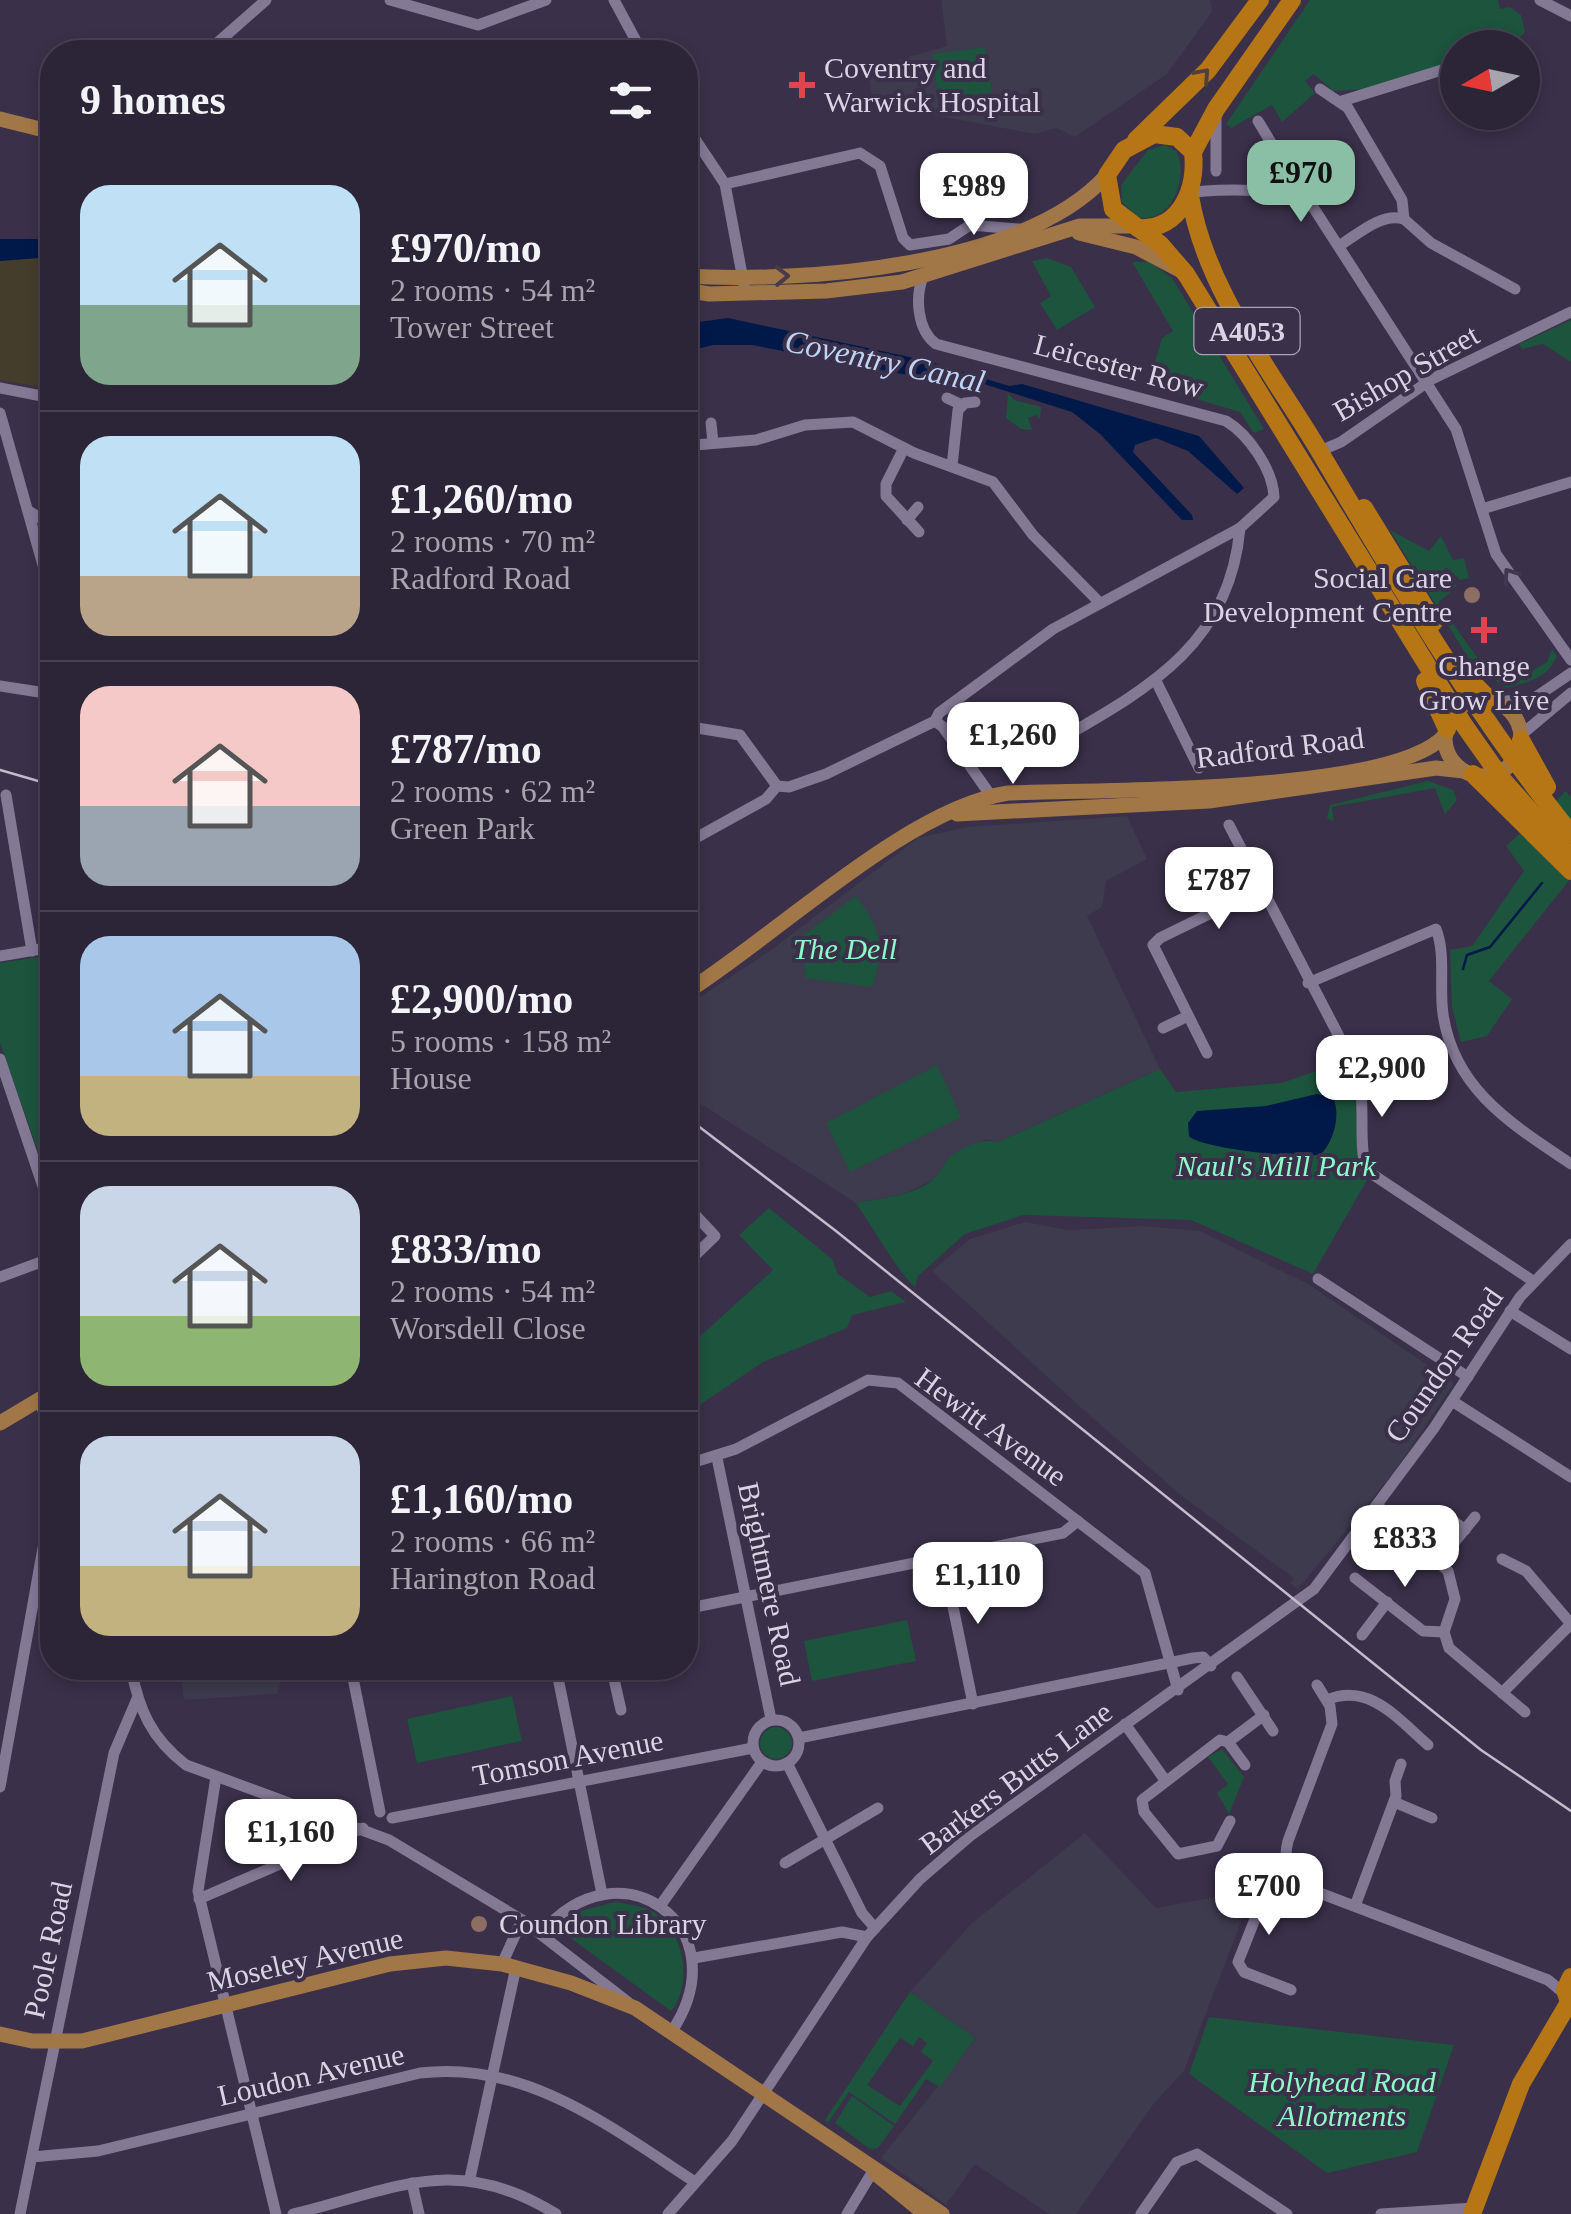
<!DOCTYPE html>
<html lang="en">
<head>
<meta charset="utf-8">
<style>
  :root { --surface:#2c2437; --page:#383042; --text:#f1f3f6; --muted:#a6a4ad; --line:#484152; --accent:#8abfa5 }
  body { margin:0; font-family:Georgia,serif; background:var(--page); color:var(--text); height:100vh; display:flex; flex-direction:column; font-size:38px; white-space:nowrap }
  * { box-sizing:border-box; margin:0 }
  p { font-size:32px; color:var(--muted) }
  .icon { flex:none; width:55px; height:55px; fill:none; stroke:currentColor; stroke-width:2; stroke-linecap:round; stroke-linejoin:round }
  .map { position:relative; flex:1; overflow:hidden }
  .panel { position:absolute; left:40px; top:40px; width:658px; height:1640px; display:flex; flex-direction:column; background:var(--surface); border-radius:40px; box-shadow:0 5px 15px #0003,0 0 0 2px var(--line) }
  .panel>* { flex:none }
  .needle { width:65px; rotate:261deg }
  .buttons { position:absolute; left:1440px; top:30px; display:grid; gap:20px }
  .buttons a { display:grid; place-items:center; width:100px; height:100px; border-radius:50%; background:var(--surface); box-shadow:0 5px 15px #0003,0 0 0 2px var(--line); font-size:50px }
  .price { position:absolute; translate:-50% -85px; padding:0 22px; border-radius:20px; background:#fff; color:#222; font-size:32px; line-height:65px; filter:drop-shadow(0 2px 5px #0008) }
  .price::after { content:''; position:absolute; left:50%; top:60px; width:30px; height:22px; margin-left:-15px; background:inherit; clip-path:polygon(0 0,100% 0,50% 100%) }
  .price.selected { background:var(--accent); color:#111 }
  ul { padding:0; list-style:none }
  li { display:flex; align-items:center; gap:30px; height:250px; padding:0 40px }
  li+li { border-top:2px solid var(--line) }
  li span { display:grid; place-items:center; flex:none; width:280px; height:200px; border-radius:30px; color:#555 }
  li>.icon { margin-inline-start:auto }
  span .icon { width:120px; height:120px; fill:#fffc; stroke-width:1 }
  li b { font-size:42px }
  h2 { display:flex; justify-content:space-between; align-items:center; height:120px; padding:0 40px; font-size:42px }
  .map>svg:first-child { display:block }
  .industrial { fill:#453d2c }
  .education { fill:#3d3b4d }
  .green { fill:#1c543d; fill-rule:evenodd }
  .water { fill:#001949 }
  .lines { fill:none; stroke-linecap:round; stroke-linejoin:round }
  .stream { stroke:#001949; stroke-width:2.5 }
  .minor { stroke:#837995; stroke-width:11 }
  .major { stroke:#a27748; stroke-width:15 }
  .highway { stroke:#b67615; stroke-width:18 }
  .rail { stroke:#c2bccd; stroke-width:2.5 }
  .oneway { stroke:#533e3f }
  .oneway2 { stroke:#4a3b49 }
  .oneway3 { stroke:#413751 }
  .health-dot { fill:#e0444e; stroke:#3a3049; stroke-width:4 }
  .education-dot { fill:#8d6e63; stroke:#3a3049; stroke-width:4 }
  .labels { text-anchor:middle; stroke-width:8; stroke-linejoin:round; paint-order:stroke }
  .shield { fill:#3a3049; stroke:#a9a2b5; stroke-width:2.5 }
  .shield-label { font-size:28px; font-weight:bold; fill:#d9d3e3 }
  .poi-label { font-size:30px; fill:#d9d3e3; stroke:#3a3049; text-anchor:start }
  .street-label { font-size:30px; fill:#d9d3e3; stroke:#3a3049 }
  .park-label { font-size:30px; font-style:italic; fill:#8cfbc7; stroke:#3a3049 }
  .water-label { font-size:32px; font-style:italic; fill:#bfd4f4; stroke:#3a3049 }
</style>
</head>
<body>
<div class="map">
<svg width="1571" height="2214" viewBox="0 0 1571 2214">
  <rect width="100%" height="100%" fill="#3a3049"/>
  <path class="industrial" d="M44,257l-3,19 11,3v110l-52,-9v-119z"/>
  <g class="education">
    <path d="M941,0h269l2,12 -45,62 -92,63 -19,-9 -21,6 -161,-30 -7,-35 80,-23z"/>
    <path d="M1127,816l20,43 -41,22 -4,26 -15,9 73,153 -162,73 -11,-3 -13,6 -25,12 -14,22 -31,15 -48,9 -171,-109v-87l86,-57 147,-112 49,-11z"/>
    <path d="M1025,1222l44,8 75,-4 56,5 108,53 146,99 -59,88 -97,118 -8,-6 4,-5 -111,-81 -105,-92 -146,-134 38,-32z"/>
    <path d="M181,1668h104l-8,26 -93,6z"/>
    <path d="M1085,1833l71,75 97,-18 -69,181 -29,31 -79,112h-27l-74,-50 -29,41 -65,-47 94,-119 -65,-47 62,-69z"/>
  </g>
  <g class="green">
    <path d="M1310,0h188l2,9 10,-2 11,8 4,16c-14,23 -44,16 -67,17l-1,13 -90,28 -34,2 -19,-17 -9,7 10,12 -33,29 -10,-17 -41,23 -5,-4z"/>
    <path d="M985,47l7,45 -53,8 -7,-46z"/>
    <path d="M1165,145l11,6c14,25 -5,75 -39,66l-15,-15 -1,-17 27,-35z"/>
    <path d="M1047,258l24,9 24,40 -38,23 -17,-27 11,-7 -19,-35z"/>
    <path d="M1132,262h17l23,16 92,151 -10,4 -14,-21 -92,-27 14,-47 11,-7z"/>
    <path d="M1571,320v42l-28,-18 -21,5 -3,-5z"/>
    <path d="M1008,393l6,7 27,7 -1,12 -4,-4 -8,3 4,12 -11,-1 -15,-11z"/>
    <path d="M1390,530l39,21 12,-15 12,24 11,-2 5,20 -9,2 -14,-13 -3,4 14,15 -19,17 49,68 15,-10 11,21 34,-20 5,-13 5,7c-9,22 -28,26 -50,32l-34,-22z"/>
    <path d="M1428,781l25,9 4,10 -12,14 -10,-26 -103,19 2,15 -7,-4 3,-13z"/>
    <path d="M1566,791l5,6v81l-82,103 23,18 -25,37 -26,6 -9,-35 -2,-57 22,-4 52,-75 -18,-25z"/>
    <path d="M856,896c26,34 29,52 16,91l-67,-9 -1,-43z"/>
    <path d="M52,955v236l-52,-148v-80z"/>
    <path d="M1347,1060l9,23 2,77 9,20 -54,94 -122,-54 -168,-5 -58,19 -47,42 -3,11c-19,-17 -42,-60 -59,-84 25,-5 56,-7 77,-23 6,-5 9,-14 14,-20 10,-12 36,-22 51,-18l162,-73 16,23 106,-9z"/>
    <path d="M937,1065l24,52 -111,55 -24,-49z"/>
    <path d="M769,1208l63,51 6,15 32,23 21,-6 15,11 -54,13 -5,13 -84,34 -78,53v-65l88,-80 -34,-35z"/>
    <path d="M907,1620l9,41 -104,20 -8,-40z"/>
    <path d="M512,1696l10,45 -105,22 -10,-44z"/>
    <circle cx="776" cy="1743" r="16"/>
    <path d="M1222,1749l22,28 -15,37 -12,-21 11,-9 -20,-27z"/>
    <path d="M615,1902c12,2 28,4 39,10 30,19 40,72 17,99l-113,-82 18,-17z"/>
    <path d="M910,1992l65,46 -35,49 -14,-8 -31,45 -46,-32 -21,31 -3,-3zM919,2037l8,6 -6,9 12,9 -33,45 -33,-21 33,-47 13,8z"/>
    <path d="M1209,2017l245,28 -37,107 -90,21 -138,-99z"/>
    <path d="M852,2096l42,30 -16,22 -8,1 -35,-26z"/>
  </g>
  <g class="water">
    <path d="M0,239h52v18l-52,4z"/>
    <path d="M728,318l200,43 81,25 13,-2 177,52 45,52 -7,6 -49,-43 -32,-13 -21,7 -2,7 59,63 1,5h-11l-82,-86 -28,-22 -88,-28 -20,2 -212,-41h-39l-28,7v-28z"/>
    <path d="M1317,1094l16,4c8,16 1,43 -12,56 -17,6 -123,-6 -132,-18l-1,-13 9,-12 69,-5z"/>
  </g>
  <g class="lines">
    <g class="stream">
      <path d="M1488,38h13l2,-6"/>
      <path d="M1463,969l4,-14 23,-8 52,-64"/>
    </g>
    <g class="minor">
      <path d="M390,0l88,25 68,-25"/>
      <path d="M614,0l28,52"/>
      <path d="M1540,0l31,16"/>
      <path d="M207,52l59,-52"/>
      <path d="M1320,89l28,19 54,92 2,19"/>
      <path d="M1342,101l116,-36"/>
      <path d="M1216,115v56"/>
      <path d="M1258,121l29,48 2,24"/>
      <path d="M685,124l40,60 19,101"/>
      <path d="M725,184l135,-31 20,13 23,72 7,7 39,-6 21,-14 49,4"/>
      <path d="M1190,193c27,-5 105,-6 123,14l143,222 40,125 75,106"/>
      <path d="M1404,219l27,24 84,46"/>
      <path d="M1339,246c19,-12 43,-34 65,-27"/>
      <path d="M0,388l52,10"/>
      <path d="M947,398l15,7"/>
      <path d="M0,413l52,184"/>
      <path d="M711,423l2,20"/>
      <path d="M695,445l61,-5 49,-15 48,-3 61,31 79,29 40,53 67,68"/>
      <path d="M904,448l-18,36v12l33,36"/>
      <path d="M1320,451l21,-9 91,-63 139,-67"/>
      <path d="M952,466l6,-56 7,-7 10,-1"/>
      <path d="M1482,509l89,-27"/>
      <path d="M29,511l23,15"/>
      <path d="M907,520l11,-13"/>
      <path d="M1157,683l42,85"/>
      <path d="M0,686l52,8"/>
      <path d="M1493,702l40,-3 38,-26"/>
      <path d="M935,721l8,6 48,69"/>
      <path d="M685,726l55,9 37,51"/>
      <path d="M1521,735l50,-42"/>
      <path d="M1045,748c94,-55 184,-97 195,-220"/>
      <path d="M777,786l12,1 37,-13 109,-53 4,-8 114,-84 187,-101 34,-31c-1,-27 -25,-62 -48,-76l-290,-77c-19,-14 -21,-47 -13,-67"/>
      <path d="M6,795l26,156"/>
      <path d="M1229,825l126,242c13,33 2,69 11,103l167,111"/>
      <path d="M685,844l81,-45 11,-13"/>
      <path d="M0,956l52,-9"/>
      <path d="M1308,983l128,-54c10,25 3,58 7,85 11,76 70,111 128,150"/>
      <path d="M1163,1028l23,-11"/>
      <path d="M1207,1053l-54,-108 7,-7 100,-49"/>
      <path d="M0,1059l52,154"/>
      <path d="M685,1204l30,32 -30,29"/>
      <path d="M0,1277l52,-19"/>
      <path d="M1318,1279l150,98"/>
      <path d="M1510,1311l61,38"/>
      <path d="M37,1399l15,28"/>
      <path d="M1452,1401l119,76"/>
      <path d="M717,1458l54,261"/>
      <path d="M685,1465l51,-16 132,-69 30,3 247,190 33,117"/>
      <path d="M1377,1505l71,66 7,28 -11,33 5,16 76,64"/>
      <path d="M1440,1511l25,19"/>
      <path d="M943,1558l30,146"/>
      <path d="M1502,1559l24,12 45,53"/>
      <path d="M1439,1561l36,-44"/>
      <path d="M1355,1578l68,53 21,1"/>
      <path d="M685,1609l378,-76 15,-12"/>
      <path d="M1362,1635l25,-33"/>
      <path d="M131,1668c8,42 20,70 55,97l203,75 133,80 106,82"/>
      <path d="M351,1668l29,144"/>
      <path d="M556,1668l46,226"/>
      <path d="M604,1668l10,11 7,31"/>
      <path d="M352,1676l43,-8"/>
      <path d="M1237,1677l36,54"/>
      <path d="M1317,1685l13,21 2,18 -44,117c-5,19 -1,36 16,46l244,93 18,15"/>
      <path d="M1502,1693l69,-69"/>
      <path d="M1327,1700c42,-18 71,19 101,45"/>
      <circle cx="776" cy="1743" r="23"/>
      <path d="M1125,1724l40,56"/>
      <path d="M799,1738l394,-80 10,-1 8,9"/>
      <path d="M1228,1742l17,23"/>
      <path d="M787,1763l75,150 13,15"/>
      <path d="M216,1777l-18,114 78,323"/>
      <path d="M0,1787l52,-289"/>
      <path d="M1394,1802l38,16"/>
      <path d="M392,1818l361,-70"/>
      <path d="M1230,1821l-13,25 -39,8 -34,-42 -2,-12 78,-60 8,2 36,-27"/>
      <path d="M785,1863l93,-55"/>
      <path d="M1289,1871l-21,15 -30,76 6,10 47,18"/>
      <path d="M199,1899l164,-71"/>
      <path d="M660,1906l102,-144"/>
      <path d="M1355,1906l41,-110 -1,-15 6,-17"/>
      <path d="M541,1934c78,-95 200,-7 131,97"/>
      <path d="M694,1958l148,-26 25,5"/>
      <path d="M502,1964l20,-44"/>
      <path d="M32,2157l66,-6 322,-78c106,-13 192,55 275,109"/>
      <path d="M470,2178l46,-211"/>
      <path d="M412,2183l7,31"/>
      <path d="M20,2214l94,-461 23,-54"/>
      <path d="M293,2214c103,-25 163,-62 263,0"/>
      <path d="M668,2214l64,-73 135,-204 53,-58 50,-43 344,-247 120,-161 86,-131 51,-53"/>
      <path d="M847,2214l26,-43"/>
      <path d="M1141,2214l36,-52 20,-8 90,60"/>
      <path d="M1381,2214l93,-6"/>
    </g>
    <g class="major">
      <path d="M0,119l52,13"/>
      <path d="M1079,233l57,14 42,22"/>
      <path d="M685,276c118,7 339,-9 422,-101"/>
      <path d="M685,290l24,4 117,-3 76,-9 178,-56h51"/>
      <circle cx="1483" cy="738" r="38"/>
      <path d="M957,814l252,-13 227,-33 28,3"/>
      <path d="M685,993c91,-57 221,-184 323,-200 87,-4 387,2 438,-59"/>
      <path d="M0,1423l52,-31"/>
      <path d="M0,2034l32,7h50l308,-77 56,-6 56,6 69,19 64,25 307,206"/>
      <path d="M876,2174l49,40"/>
    </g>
    <g class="highway">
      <path d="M1154,134l23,3 16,15c4,36 -12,79 -55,76l-25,-19 -6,-34 17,-25z"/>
      <path d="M1136,140l72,-70 52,-70"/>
      <path d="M1193,152l23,-43 76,-109"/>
      <path d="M1190,196c16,97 85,179 134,263 77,130 152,257 247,375"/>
      <path d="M1138,228l22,16 26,30 278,451 38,54 69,78"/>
      <path d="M1364,508l70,114"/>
      <path d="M1465,675l26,26"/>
      <path d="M1425,681l22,48"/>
      <path d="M1521,740l26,47"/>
      <path d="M1473,774l98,97"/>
      <path d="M1571,1977l-6,13 6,18"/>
      <path d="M1472,2214l49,-130 47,-80"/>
    </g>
    <g class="rail">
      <path d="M0,770l52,15"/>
      <path d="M685,1116l151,115 645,519 90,61"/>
    </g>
  </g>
  <defs><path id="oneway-chevron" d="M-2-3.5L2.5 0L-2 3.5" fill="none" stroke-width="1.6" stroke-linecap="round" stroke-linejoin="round" transform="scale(2.5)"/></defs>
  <use class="oneway" href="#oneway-chevron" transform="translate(1203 75) rotate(-48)"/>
  <use class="oneway2" href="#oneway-chevron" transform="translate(782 276) rotate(-1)"/>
  <use class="oneway3" href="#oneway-chevron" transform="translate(1510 575) rotate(-125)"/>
  <g class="health-dot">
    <path d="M797 70h10v10h10v10h-10v10h-10v-10h-10v-10h10z"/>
    <path d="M1479 615h10v10h10v10h-10v10h-10v-10h-10v-10h10z"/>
  </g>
  <g class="education-dot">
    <circle cx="1472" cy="595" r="10"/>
    <circle cx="479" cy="1924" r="10"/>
  </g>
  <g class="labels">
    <rect class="shield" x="1194.5" y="308" width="105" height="46" rx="8"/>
    <g class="shield-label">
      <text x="1247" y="341">A4053</text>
    </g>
    <g class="poi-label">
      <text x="824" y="78">Coventry and<tspan x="824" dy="34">Warwick Hospital</tspan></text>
      <text x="1452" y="588" text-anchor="end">Social Care<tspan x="1452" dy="34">Development Centre</tspan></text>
      <text x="1484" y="676" text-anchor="middle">Change<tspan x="1484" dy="34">Grow Live</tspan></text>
      <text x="499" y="1934">Coundon Library</text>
    </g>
    <g class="street-label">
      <text transform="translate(1119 366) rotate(15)" y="10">Leicester Row</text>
      <text transform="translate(1406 373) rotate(-30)" y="10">Bishop Street</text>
      <text transform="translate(1280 748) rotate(-7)" y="10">Radford Road</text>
      <text transform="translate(1444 1365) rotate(-55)" y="10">Coundon Road</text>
      <text transform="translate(991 1427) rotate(36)" y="10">Hewitt Avenue</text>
      <text transform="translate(769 1584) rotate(78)" y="10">Brightmere Road</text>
      <text transform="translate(568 1758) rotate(-11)" y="10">Tomson Avenue</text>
      <text transform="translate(1016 1778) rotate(-37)" y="10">Barkers Butts Lane</text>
      <text transform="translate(48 1950) rotate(-78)" y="10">Poole Road</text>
      <text transform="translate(305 1960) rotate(-13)" y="10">Moseley Avenue</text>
      <text transform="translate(311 2075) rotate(-13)" y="10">Loudon Avenue</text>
    </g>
    <g class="park-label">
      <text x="845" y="959">The Dell</text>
      <text x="1276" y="1176">Naul's Mill Park</text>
      <text x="1342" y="2092">Holyhead Road<tspan x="1342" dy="34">Allotments</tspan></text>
    </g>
    <g class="water-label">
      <text transform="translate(885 361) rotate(12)" y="11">Coventry Canal</text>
    </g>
  </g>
</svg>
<div class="buttons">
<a><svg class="needle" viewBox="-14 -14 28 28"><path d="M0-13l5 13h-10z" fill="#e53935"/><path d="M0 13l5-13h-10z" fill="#a6a4ad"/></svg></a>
</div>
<b class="price selected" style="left:1301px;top:225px">£970</b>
<b class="price" style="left:974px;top:238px">£989</b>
<b class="price" style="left:1013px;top:787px">£1,260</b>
<b class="price" style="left:1219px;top:932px">£787</b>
<b class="price" style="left:1382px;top:1120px">£2,900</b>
<b class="price" style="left:1405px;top:1590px">£833</b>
<b class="price" style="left:978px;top:1627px">£1,110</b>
<b class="price" style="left:291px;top:1884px">£1,160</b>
<b class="price" style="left:1269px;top:1938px">£700</b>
<section class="panel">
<h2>9 homes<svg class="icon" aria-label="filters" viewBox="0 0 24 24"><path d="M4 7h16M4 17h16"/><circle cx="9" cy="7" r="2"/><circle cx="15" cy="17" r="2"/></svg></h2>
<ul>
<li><span style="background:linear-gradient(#bfe0f5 60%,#7fa58c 0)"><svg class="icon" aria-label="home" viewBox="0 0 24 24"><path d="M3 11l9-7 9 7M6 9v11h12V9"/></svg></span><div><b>£970/mo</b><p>2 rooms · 54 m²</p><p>Tower Street</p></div></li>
<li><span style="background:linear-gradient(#bfe0f5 70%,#b9a48a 0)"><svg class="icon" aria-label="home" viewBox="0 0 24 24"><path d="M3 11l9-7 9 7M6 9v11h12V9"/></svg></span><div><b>£1,260/mo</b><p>2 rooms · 70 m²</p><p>Radford Road</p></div></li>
<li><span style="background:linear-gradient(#f6c9c9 60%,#9aa5b1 0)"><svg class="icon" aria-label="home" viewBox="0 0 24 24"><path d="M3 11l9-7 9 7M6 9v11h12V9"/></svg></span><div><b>£787/mo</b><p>2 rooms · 62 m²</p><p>Green Park</p></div></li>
<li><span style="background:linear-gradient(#a9c7e8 70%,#c2b280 0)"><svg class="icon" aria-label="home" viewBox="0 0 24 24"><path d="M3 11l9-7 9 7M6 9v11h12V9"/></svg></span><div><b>£2,900/mo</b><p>5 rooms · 158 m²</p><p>House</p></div></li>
<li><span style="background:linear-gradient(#c9d6e8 65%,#8fb573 0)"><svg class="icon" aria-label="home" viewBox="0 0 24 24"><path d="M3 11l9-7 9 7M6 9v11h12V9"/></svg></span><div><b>£833/mo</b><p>2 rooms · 54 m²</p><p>Worsdell Close</p></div></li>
<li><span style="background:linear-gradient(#c9d6e8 65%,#c2b280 0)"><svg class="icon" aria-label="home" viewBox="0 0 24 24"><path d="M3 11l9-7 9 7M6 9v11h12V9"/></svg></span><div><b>£1,160/mo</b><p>2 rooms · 66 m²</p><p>Harington Road</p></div></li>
</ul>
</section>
</div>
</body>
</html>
